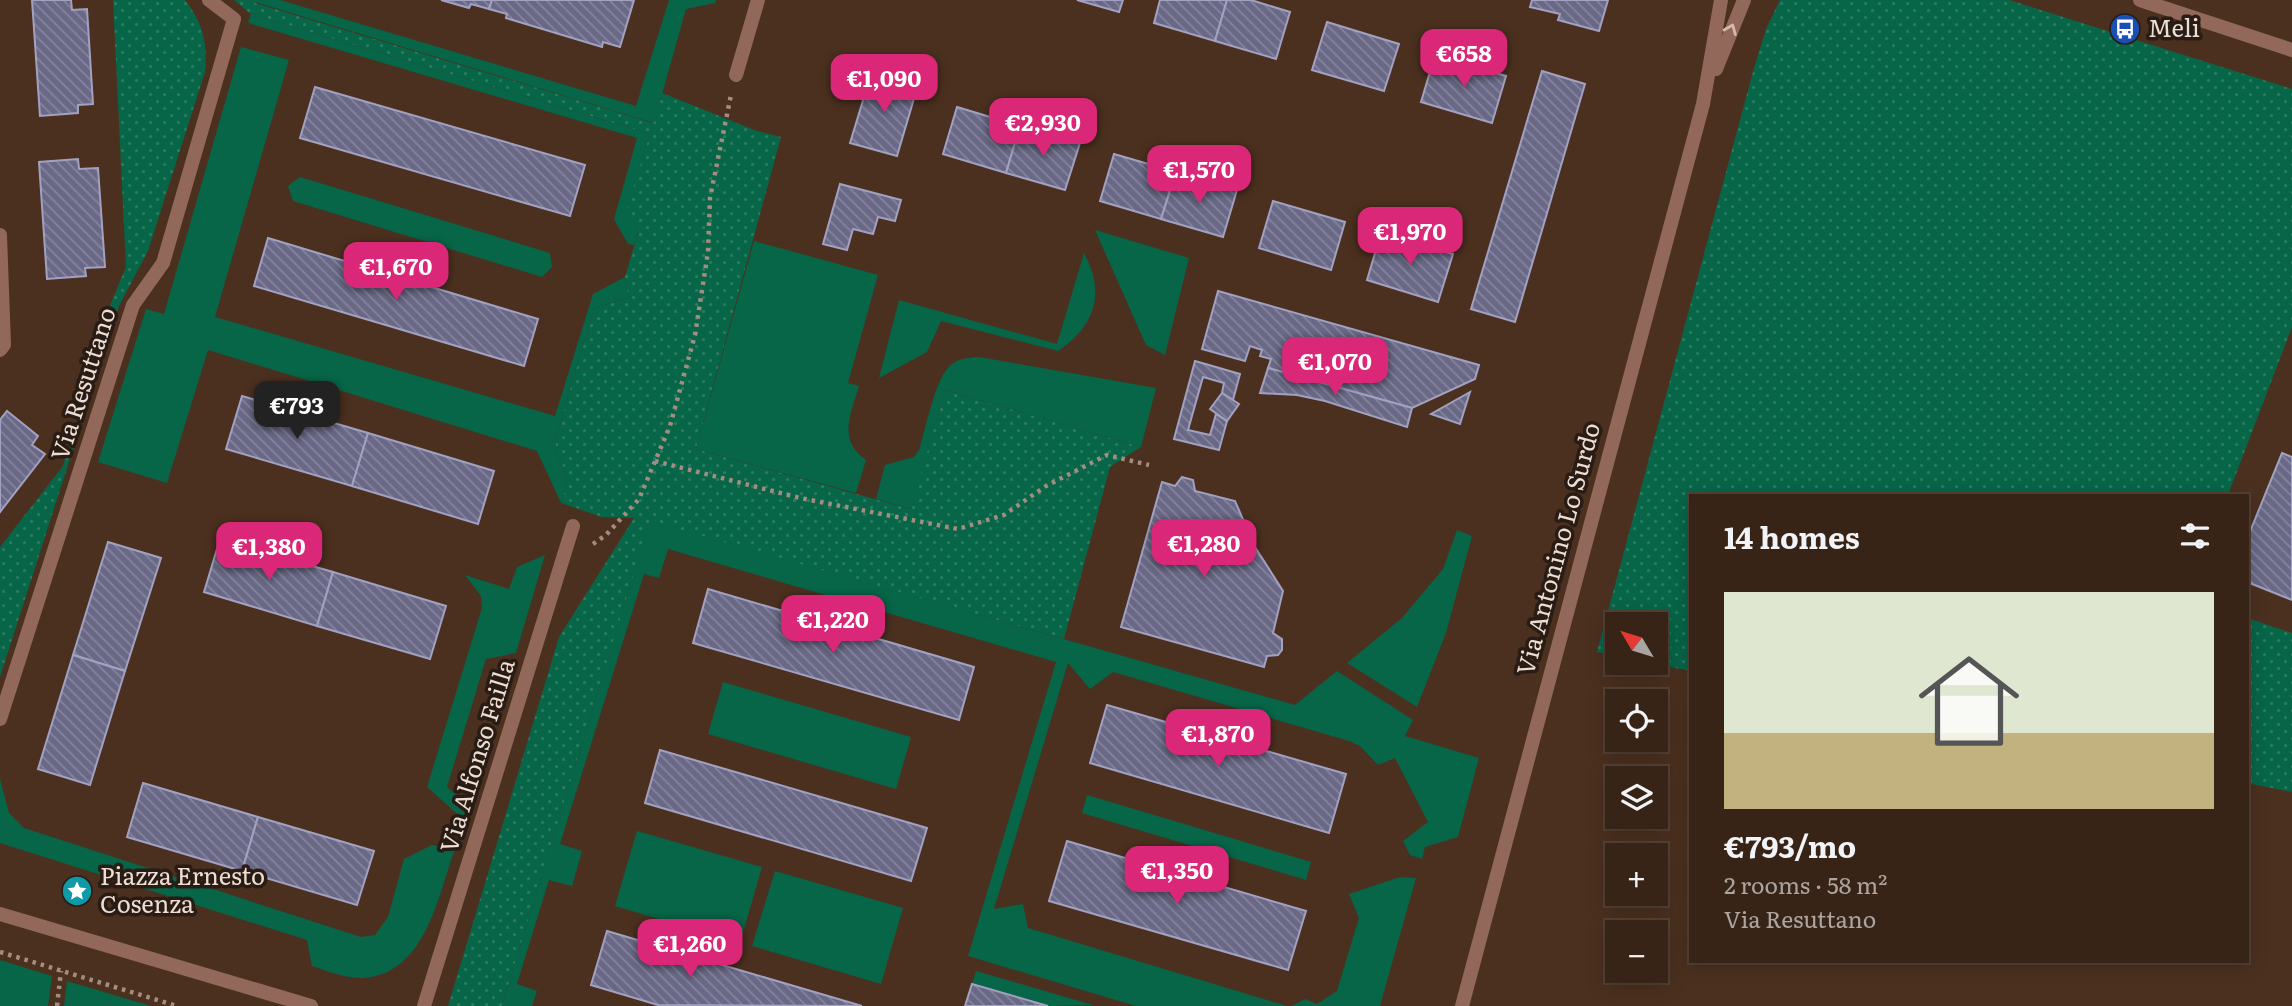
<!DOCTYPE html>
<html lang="en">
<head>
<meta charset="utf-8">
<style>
  :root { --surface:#382417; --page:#3f2c20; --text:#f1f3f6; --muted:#aba4a1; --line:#524136; --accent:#db2777 }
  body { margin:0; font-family:Literata,serif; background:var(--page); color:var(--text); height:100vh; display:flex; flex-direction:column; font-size:26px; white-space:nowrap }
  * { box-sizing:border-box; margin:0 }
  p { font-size:23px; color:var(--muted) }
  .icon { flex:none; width:38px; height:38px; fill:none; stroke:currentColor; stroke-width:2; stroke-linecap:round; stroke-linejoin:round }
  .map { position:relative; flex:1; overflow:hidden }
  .side { position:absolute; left:1689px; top:494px; width:560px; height:469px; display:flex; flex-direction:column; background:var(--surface); border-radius:0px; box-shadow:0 4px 18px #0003,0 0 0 2px var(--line) }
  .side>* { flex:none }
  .needle { width:46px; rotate:308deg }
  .controls { position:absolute; left:1605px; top:612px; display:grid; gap:14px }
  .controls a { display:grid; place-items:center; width:63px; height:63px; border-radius:0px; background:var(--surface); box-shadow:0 4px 18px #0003,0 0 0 2px var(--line); font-size:35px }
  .price { position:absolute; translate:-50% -60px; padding:0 16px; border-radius:14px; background:var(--accent); color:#fff; font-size:23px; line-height:46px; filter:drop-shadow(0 2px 4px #0008) }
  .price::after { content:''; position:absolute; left:50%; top:42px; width:21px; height:16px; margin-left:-10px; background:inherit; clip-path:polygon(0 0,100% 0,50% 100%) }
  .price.selected { background:#222; color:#fff }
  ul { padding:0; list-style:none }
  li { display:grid; align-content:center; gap:14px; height:371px; padding:0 35px }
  li span { display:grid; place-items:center; height:217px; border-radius:0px; color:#555 }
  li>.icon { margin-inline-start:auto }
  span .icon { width:126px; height:126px; fill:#fffc; stroke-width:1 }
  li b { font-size:30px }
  h2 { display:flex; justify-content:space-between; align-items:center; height:84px; padding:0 35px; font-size:30px }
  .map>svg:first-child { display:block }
  .grass { fill:url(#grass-dots) }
  .garden { fill:#076548 }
  .building { fill:url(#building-back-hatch); stroke:#a2a1c2; stroke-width:2 }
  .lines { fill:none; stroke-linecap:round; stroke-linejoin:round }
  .path { stroke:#a38d80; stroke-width:4.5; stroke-dasharray:3.5 5; stroke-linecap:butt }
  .service { stroke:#916859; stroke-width:14 }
  .minor { stroke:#916859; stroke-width:14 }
  .oneway { stroke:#d2baae }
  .labels { text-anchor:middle; stroke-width:7; stroke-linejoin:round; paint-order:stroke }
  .poi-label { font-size:24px; fill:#eeddd3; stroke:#281c14; text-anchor:start }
  .street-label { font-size:24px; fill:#eeddd3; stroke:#281c14 }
</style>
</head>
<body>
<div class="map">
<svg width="2292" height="1006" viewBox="0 0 2292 1006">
  <defs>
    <pattern id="grass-dots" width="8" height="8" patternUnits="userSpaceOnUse" patternTransform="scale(1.75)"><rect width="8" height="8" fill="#076548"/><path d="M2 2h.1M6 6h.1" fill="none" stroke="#2b7b62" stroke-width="1.8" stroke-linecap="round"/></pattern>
    <pattern id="building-back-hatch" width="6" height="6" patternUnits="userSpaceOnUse" patternTransform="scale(1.75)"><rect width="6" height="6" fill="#696886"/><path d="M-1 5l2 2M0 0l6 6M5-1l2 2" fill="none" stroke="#86849c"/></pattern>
  </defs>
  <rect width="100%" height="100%" fill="#4b301f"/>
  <g class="grass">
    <path d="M113,0h72c18,23 23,44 20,72l-57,179 -29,55 -119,371v-130l63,-81 48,-163 15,-36z"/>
    <path d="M234,0h21v3l398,120 9,-30 95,38 24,6 -85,312 214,60 35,-119 196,57 -31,20 -46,172 -414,-117 -148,484h-54l111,-369 75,-119 -32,-1 -41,-14 7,-24 -13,-31 2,-14 37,-126 34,-10 -3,-21 13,-44 -12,-25 24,-74 -399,-120z"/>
    <path d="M1780,0h229l283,89v238l-64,168h-538v176l-38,-8h4v-38h-39v31l-20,-4 157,-584 12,-39z"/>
    <path d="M2247,618l45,15v159l-45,-9z"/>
  </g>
  <g class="garden">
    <path d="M255,0h25l356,106 33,-106h47l-1,3 -29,6 -32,114 -399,-121z"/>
    <path d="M251,14l399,120 -23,74 11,25 -4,12 -6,-1 -14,-25 23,-81 -389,-115z"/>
    <path d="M241,47l48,13 -74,257 340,99 38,-122 32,-17 3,21 -34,10 -37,126 -2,14 13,31 -7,24 -24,-52 -329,-101 -41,133 -69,-21 48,-153 18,5z"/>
    <path d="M300,177l250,76 2,14 -10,10 -249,-76 -5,-15z"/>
    <path d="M1095,230l94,28 -24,97 -19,-10z"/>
    <path d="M754,241l124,34 -30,108 11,3c-8,28 -22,54 7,74l-10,33 -160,-44z"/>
    <path d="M1084,253c22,40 11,73 -26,98l-117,-30 -14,31 -48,26 20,-78 158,44z"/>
    <path d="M979,357l177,31 -15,59 -196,-57 -34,119 -35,-10 9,-34 29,-8 5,-7c7,-21 16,-74 33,-86 8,-6 17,-6 27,-7z"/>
    <path d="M650,521l645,184 42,-34 76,49 -8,16 74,22 -21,79 -33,10 -3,12 -12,-4 -7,-14 25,-19 -33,-64 -17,7 -18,-19 -11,-5 -236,-69 -23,17 -22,-26 -74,246 29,-5 5,24 259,78h-151l-168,-50 88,-294 -388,-113 -9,29 -15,-4 -84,270 22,7 -10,35 -23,-6 -32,104 20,7 -5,15h-30z"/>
    <path d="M1457,530l15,6 -26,97 -29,74 -70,-44 55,-45 41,-49z"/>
    <path d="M545,555l-29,98 -30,6 -39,128 21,19 -4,14 -37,-33 55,-179 -1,-12 -16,-21 44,14 8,-22z"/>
    <path d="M723,682l188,55 -15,52 -188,-55z"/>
    <path d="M0,779l9,34 15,15 337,109 14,-2 13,-18 16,-58 28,-14 23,4c-17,47 -29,124 -91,129 -18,1 -36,-7 -52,-12l-5,-26 -307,-97z"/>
    <path d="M1087,795l224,67 -5,18 -224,-67z"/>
    <path d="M637,831l125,36 -22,76 -125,-37z"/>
    <path d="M775,871l128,37 -22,76 -129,-38z"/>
    <path d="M1400,877l16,1 -36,128h-88l13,-7 12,5 20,-13 22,-73 -10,-24z"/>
    <path d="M0,960l52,16 -4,30h-48z"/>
    <path d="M976,971l117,34 -45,1 -76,-22z"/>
    <path d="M67,981l84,25h-87z"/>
  </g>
  <g class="building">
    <path d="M32,0h39l1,10 15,-1 6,95 -15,1v8l-38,3z"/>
    <path d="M441,0h51l-3,9 -18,-5 -2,4z"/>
    <path d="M492,0h142l-14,47 -17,-5 -1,5 -96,-29 1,-4 -18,-5z"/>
    <path d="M1077,0h46l-4,12z"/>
    <path d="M1160,0h67l-12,41 -61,-18z"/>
    <path d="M1227,0h24l39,12 -14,47 -61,-18z"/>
    <path d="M1532,0h76l-9,31 -41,-11 2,-6 -30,-7z"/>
    <path d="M1327,22l72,22 -15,47 -72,-21z"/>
    <path d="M1435,55l71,21 -14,47 -71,-21z"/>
    <path d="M872,71l46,14 -21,71 -47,-13z"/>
    <path d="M1542,71l43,13 -70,238 -44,-13z"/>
    <path d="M315,87l270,78 -15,51 -270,-78z"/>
    <path d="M957,107l63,19 -14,47 -63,-19z"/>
    <path d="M1020,126l60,17 -15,47 -59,-17z"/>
    <path d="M1114,154l62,18 -15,47 -61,-18z"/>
    <path d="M78,159l1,10 19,-1 7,99 -20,1 1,8 -39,3 -8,-117z"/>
    <path d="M1176,172l61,18 -14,47 -62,-18z"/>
    <path d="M840,184l61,16 -6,21 -17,-4 -5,17 -20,-5 -6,21 -24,-6z"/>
    <path d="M1273,201l72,21 -14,48 -72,-22z"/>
    <path d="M1381,233l72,21 -15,48 -71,-22z"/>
    <path d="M268,238l270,81 -14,47 -270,-80z"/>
    <path d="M1218,291l261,74 -4,14 -63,29 -144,-40 3,-9 -11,-3 2,-6 -12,-4 -5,15 -43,-12z"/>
    <path d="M1195,361l45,13 -7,26 -11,-7 2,-10 -21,-6 -15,53 22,5 6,-21 11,7 -8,29 -45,-11z"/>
    <path d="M1268,368l144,40 -5,19 -82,-26 -28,-6 -37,-2z"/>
    <path d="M1470,392l-10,32 -29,-10z"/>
    <path d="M1222,393l17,11 -12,17 -17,-12z"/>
    <path d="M242,396l126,37 -16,53 -126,-37z"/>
    <path d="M7,411l31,25 -6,9 13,9 -45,58v-92z"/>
    <path d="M368,433l126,38 -16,53 -126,-38z"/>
    <path d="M2282,453l10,4v143l-45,-18v-43z"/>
    <path d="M1182,477l11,3 2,11 40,10 20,46 28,44 -10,42 9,6v11l-4,5 -11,1 -3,11 -143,-40 41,-145 13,4z"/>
    <path d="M220,539l113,33 -16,54 -113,-34z"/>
    <path d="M108,542l53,16 -36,113 -52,-16z"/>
    <path d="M333,572l113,34 -16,53 -113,-33z"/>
    <path d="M708,589l266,78 -15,53 -266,-77z"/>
    <path d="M73,655l52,16 -35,114 -52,-16z"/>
    <path d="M1107,705l239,69 -17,59 -239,-70z"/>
    <path d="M660,750l267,78 -16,53 -266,-78z"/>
    <path d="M143,783l115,34 -16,54 -115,-34z"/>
    <path d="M258,817l116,34 -17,54 -115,-34z"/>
    <path d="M1067,841l239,70 -18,59 -239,-69z"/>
    <path d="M607,931l255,75 -204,-1 -67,-20z"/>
    <path d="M972,984l76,22h-83z"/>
  </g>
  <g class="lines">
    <g class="path">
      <path d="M655,461l145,37 158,31 46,-14 42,-29 61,-31 42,10"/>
      <path d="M593,544l13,-9 33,-36 31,-73 25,-91 13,-83 2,-54 21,-103"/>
      <path d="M0,952l177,54"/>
      <path d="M57,1006l4,-35"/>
    </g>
    <path class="service" d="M0,235l4,110 -4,5"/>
    <g class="minor">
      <path d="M2140,0l152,50"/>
      <path d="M1716,69l28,-69"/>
      <path d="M736,75l22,-75"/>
      <path d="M0,719l133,-414 30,-42 71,-244 -25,-19"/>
      <path d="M0,914l311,92"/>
      <path d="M424,1006l149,-480"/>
      <path d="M1462,1006l241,-902 18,-104"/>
    </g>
  </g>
  <defs><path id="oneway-chevron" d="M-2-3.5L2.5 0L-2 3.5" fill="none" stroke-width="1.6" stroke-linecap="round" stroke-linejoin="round" transform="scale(1.75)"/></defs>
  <use class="oneway" href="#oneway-chevron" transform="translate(1731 29) rotate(-68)"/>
  <defs>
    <g id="bus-disc" transform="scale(1.575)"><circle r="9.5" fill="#1a4fb4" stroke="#281c14"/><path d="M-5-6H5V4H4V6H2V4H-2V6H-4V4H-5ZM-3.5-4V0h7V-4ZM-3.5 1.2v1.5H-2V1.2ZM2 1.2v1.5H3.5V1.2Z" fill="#fff"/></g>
    <g id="sight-disc" transform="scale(1.575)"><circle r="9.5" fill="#0f9aa8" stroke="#281c14"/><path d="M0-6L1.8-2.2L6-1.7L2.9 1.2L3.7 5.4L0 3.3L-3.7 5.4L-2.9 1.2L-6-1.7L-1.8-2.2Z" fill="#fff"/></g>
  </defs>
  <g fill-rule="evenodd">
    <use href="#bus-disc" x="2125" y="29"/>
    <use href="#sight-disc" x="77" y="891"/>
  </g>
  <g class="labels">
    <g class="poi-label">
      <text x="2148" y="37">Meli</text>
      <text x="100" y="885">Piazza Ernesto<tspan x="100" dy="28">Cosenza</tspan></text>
    </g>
    <g class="street-label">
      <text transform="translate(84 384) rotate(-72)" y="8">Via Resuttano</text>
      <text transform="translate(1559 549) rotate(-75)" y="8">Via Antonino Lo Surdo</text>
      <text transform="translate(478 756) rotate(-73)" y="8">Via Alfonso Failla</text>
    </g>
  </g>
</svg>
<div class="controls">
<a><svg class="needle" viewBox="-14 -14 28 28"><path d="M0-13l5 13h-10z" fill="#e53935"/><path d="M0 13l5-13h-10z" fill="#aba4a1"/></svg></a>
<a><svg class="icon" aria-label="locate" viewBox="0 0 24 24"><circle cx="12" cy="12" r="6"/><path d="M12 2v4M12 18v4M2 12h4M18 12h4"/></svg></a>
<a><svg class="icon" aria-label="layers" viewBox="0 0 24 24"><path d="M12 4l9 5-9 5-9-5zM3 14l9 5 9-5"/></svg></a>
<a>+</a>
<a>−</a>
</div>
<b class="price" style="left:1464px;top:89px">€658</b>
<b class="price" style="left:884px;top:114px">€1,090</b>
<b class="price" style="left:1043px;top:158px">€2,930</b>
<b class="price" style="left:1199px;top:205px">€1,570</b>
<b class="price" style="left:1410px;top:267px">€1,970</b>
<b class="price" style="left:396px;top:302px">€1,670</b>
<b class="price" style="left:1335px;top:397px">€1,070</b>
<b class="price selected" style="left:297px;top:441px">€793</b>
<b class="price" style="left:1204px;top:579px">€1,280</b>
<b class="price" style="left:269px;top:582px">€1,380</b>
<b class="price" style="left:833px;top:655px">€1,220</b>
<b class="price" style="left:1218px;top:769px">€1,870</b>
<b class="price" style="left:1177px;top:906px">€1,350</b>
<b class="price" style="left:690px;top:979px">€1,260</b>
<section class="side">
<h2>14 homes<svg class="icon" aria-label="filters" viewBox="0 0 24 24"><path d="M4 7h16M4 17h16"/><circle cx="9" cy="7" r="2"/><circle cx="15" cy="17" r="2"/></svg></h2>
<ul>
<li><span style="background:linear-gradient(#dfe7d0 65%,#c2b280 0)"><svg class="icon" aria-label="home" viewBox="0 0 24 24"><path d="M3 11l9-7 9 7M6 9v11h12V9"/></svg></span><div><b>€793/mo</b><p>2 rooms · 58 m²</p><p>Via Resuttano</p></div></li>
</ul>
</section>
</div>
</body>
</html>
